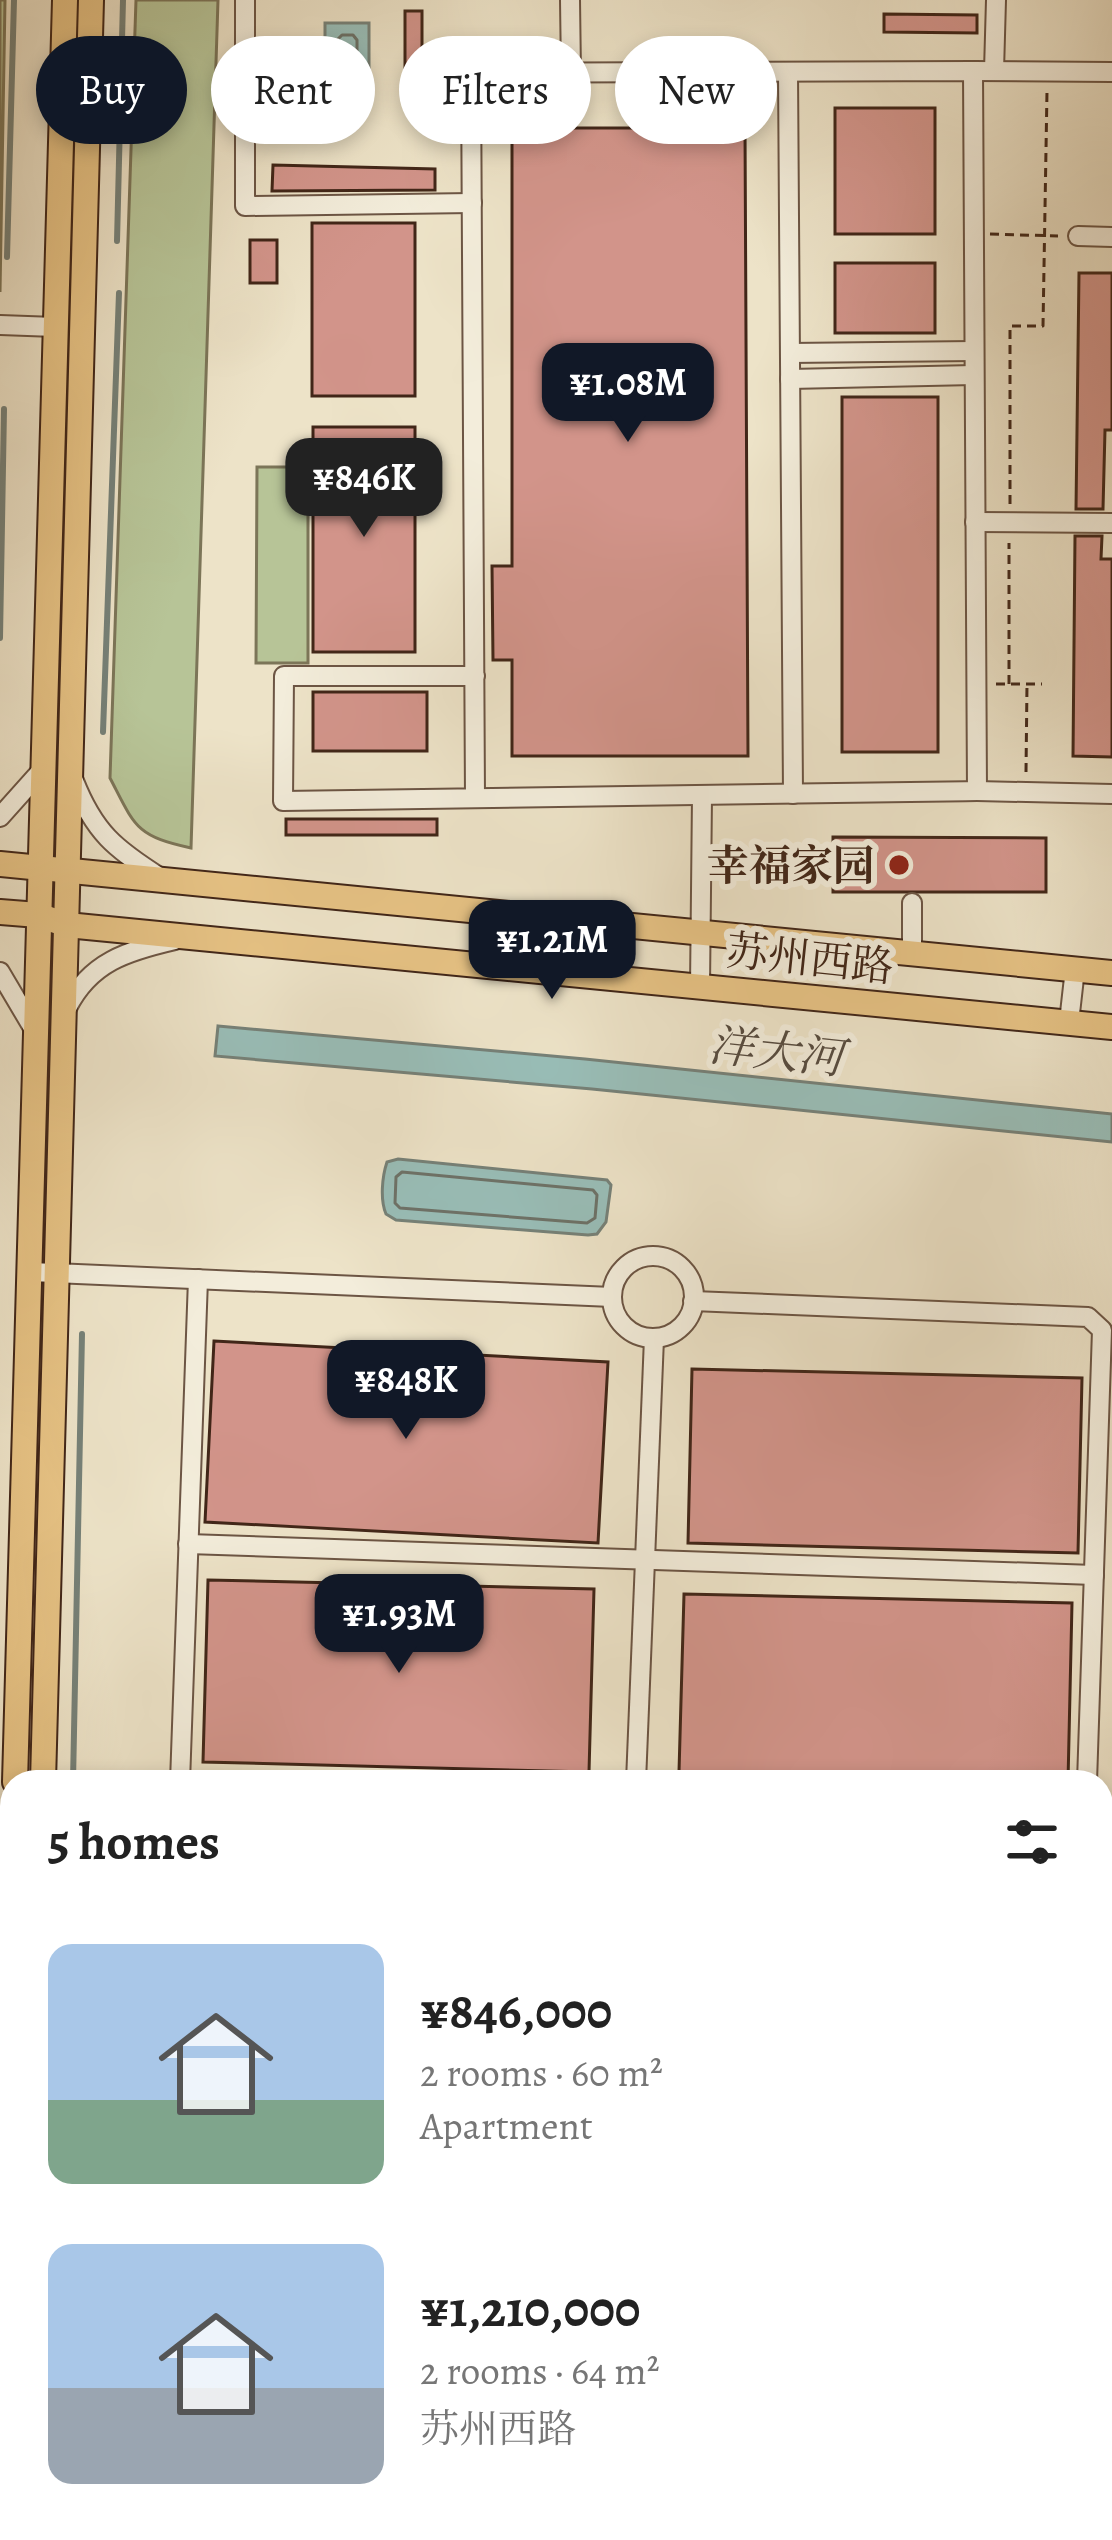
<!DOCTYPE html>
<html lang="en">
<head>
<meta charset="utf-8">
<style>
  :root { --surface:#fff; --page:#f2f2f2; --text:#222; --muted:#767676; --accent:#111827 }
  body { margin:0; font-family:Alegreya,"Noto Serif SC",serif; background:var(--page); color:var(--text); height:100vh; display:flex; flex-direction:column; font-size:45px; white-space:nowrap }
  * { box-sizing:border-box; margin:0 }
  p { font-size:39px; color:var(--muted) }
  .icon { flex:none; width:66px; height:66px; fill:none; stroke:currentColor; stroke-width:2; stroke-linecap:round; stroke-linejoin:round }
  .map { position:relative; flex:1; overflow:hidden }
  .sheet { position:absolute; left:0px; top:1770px; width:1113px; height:771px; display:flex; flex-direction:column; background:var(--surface); border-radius:36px 36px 0 0; box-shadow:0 6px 18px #0003 }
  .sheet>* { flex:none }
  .guide { position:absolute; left:36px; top:36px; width:1041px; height:108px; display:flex; gap:24px }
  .price { position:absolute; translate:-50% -102px; padding:0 27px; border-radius:24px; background:var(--accent); color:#fff; font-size:39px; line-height:78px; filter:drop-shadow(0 3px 6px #0008) }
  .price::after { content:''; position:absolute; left:50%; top:72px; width:36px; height:27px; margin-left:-18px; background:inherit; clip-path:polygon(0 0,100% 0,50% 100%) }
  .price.current { background:#222; color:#fff }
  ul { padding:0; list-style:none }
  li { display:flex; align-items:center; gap:36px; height:300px; padding:0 48px }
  li span { display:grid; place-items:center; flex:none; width:336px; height:240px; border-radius:24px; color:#555 }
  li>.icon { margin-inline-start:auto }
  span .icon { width:144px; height:144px; fill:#fffc; stroke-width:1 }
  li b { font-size:51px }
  h2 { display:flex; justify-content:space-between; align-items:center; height:144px; padding:0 48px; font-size:51px }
  .tag { padding:0 42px; border-radius:54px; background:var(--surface); box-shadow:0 6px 18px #0003; font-size:42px; line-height:108px }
  .tag.current { background:var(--accent); color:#fff }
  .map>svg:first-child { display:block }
  .green { fill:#b7c497; stroke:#7c7558; stroke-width:3 }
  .water { fill:#99beb8; stroke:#768178; stroke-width:3 }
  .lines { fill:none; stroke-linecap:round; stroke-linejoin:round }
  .shore { stroke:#6d7268; stroke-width:3 }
  .stream { stroke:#768178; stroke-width:6 }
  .building { fill:#d2948a; stroke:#412618; stroke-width:3 }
  .minor-casing { stroke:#6c5544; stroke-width:22 }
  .major-casing { stroke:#412618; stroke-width:28 }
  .path { stroke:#412618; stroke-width:3; stroke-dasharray:9 6; stroke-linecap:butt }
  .minor { stroke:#f3eddb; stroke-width:18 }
  .major { stroke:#e6c284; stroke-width:24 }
  .poi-dot { fill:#8f2418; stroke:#f3eddb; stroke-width:4.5 }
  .labels { text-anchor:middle; stroke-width:12; stroke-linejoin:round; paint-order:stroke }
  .poi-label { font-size:42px; font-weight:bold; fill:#412618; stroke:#f3eddb; text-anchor:end }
  .street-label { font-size:42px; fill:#412618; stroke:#f3eddb }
  .water-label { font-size:45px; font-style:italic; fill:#574c40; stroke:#f3eddb }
</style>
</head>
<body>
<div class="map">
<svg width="1112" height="2540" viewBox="0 0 1112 2540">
  <rect width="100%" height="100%" fill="#ede3c8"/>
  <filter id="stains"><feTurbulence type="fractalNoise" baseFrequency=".00167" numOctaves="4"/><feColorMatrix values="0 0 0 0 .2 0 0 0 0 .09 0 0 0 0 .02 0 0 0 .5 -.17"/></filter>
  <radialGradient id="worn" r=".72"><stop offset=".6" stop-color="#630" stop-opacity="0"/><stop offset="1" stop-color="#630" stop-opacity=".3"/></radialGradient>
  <g class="green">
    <path d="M0,0h5l-5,292z"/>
    <path d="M136,0h82l-27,848c-56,-12 -56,-22 -81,-70z"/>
    <path d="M257,467h51v196h-52z"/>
  </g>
  <g class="water">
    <rect x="325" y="23" width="44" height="77"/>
    <path d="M218,1026l367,33 527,55v28l-520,-53 -377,-33z"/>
    <path d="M398,1159l209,21 4,5 -5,37 -9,12 -9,1 -192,-15 -10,-6c-6,-14 -4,-37 1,-52z"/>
  </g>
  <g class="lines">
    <g class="shore">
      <path d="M342,35h11l4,5v42l-5,6h-10l-5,-5v-43z"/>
      <path d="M402,1172l191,18 4,5 -2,23 -8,5 -187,-15 -5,-5 1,-26z"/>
    </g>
    <g class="stream">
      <path d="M117,241l6,-241"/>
      <path d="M7,257l7,-257"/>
      <path d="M0,638l4,-229"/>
      <path d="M103,732l16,-439"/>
      <path d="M73,1782l9,-448"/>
    </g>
  </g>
  <g class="building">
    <rect x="405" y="11" width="17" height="91"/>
    <path d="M884,14l93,1v18l-93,-1z"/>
    <rect x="835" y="108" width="100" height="126"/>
    <path d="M512,128h233l3,628h-236v-96h-19l-1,-94h20z"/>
    <path d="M273,165l162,4v21l-163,1z"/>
    <rect x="312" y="223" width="103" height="173"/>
    <rect x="250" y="240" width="27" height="43"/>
    <rect x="835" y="263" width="100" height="70"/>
    <path d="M1079,273h33v157h-7l-2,79h-27z"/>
    <rect x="842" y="397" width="96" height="355"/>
    <rect x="313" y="427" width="102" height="225"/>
    <path d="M1075,536h27l-1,23h11v198l-39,-1z"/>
    <rect x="313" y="692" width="114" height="59"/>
    <rect x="286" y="819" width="151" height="16"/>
    <path d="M833,837l213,1v54h-213z"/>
    <path d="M214,1341l394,21 -10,181 -393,-21z"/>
    <path d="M692,1369l390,9 -4,175 -390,-10z"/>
    <path d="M208,1580l386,9 -5,183 -386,-10z"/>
    <path d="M684,1594l388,9 -4,179 -389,-10z"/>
  </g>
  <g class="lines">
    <g class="minor-casing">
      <g id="minor">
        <path d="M245,0v206l227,-3"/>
        <path d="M570,0l1,73"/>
        <path d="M973,71l139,1"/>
        <path d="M994,71l2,-71"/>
        <path d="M788,72l5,722"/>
        <path d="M1078,236l34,1"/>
        <path d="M0,325l55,2"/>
        <path d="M790,353l184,-2"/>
        <path d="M790,379l184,-4"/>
        <path d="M975,522l137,1"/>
        <path d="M475,676h-191l-1,125c232,-3 463,-6 694,-10l-4,-720 -502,2 4,725"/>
        <path d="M74,781c20,51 41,68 87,97"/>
        <path d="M977,791l135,3"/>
        <path d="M0,817l42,-47"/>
        <path d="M912,903v50"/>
        <path d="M0,972l36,61"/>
        <path d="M700,986l2,-190"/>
        <path d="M67,1008c23,-46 60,-57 108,-68"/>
        <path d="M1069,1022l6,-53"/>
        <circle cx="653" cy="1297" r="41"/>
        <path d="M31,1272l581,25"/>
        <path d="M693,1301l395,16 14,13 -15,452"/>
        <path d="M188,1544l906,31"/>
        <path d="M180,1782l18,-503"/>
        <path d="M636,1782l18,-444"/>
        <path d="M1112,1972l-9,266 5,11 4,1"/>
        <path d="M1101,2345l11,1"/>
        <path d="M1101,2450h11"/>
        <path d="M154,2529v11"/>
        <path d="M606,2529v11"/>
      </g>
    </g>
    <g class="major-casing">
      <g id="major">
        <path d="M0,864l1112,109"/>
        <path d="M0,912l38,3 29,10 1045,102"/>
        <path d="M15,1782l50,-1782"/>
        <path d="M43,1782l48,-1782"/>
        <path d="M0,2286l12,-398"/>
        <path d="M22,2540v-11"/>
      </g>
    </g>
    <g class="path">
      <path d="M990,234l68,2"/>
      <path d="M1010,504v-178h33l4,-235"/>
      <path d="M996,684h46"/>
      <path d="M1009,684v-141"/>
      <path d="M1026,772l1,-88"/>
    </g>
    <use href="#minor" class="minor"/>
    <use href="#major" class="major"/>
  </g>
  <circle class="poi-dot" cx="899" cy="865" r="12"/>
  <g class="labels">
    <g class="poi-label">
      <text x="875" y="880">幸福家园</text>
    </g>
    <g class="street-label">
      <text transform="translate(810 958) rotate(6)" y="15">苏州西路</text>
    </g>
    <g class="water-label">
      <text transform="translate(776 1051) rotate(6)" y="16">洋大河</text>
    </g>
  </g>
  <rect width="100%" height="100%" filter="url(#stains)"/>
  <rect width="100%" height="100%" fill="url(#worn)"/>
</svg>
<b class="price" style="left:628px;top:445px">¥1.08M</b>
<b class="price current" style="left:364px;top:540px">¥846K</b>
<b class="price" style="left:552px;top:1002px">¥1.21M</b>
<b class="price" style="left:406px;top:1442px">¥848K</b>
<b class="price" style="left:399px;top:1676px">¥1.93M</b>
<div class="guide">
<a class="tag current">Buy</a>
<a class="tag">Rent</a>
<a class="tag">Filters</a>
<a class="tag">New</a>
</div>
<section class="sheet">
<h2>5 homes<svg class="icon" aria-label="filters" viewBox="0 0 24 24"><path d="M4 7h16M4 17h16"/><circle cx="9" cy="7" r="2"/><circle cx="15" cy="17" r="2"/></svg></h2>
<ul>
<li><span style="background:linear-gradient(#a9c7e8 65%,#7fa58c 0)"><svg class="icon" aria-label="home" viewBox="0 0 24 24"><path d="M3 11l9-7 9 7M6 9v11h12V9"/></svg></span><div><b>¥846,000</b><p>2 rooms · 60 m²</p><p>Apartment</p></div></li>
<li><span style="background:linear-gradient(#a9c7e8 60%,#9aa5b1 0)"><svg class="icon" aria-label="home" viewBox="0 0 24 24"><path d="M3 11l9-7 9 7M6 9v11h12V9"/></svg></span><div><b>¥1,210,000</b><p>2 rooms · 64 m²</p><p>苏州西路</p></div></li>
</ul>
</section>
</div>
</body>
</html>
